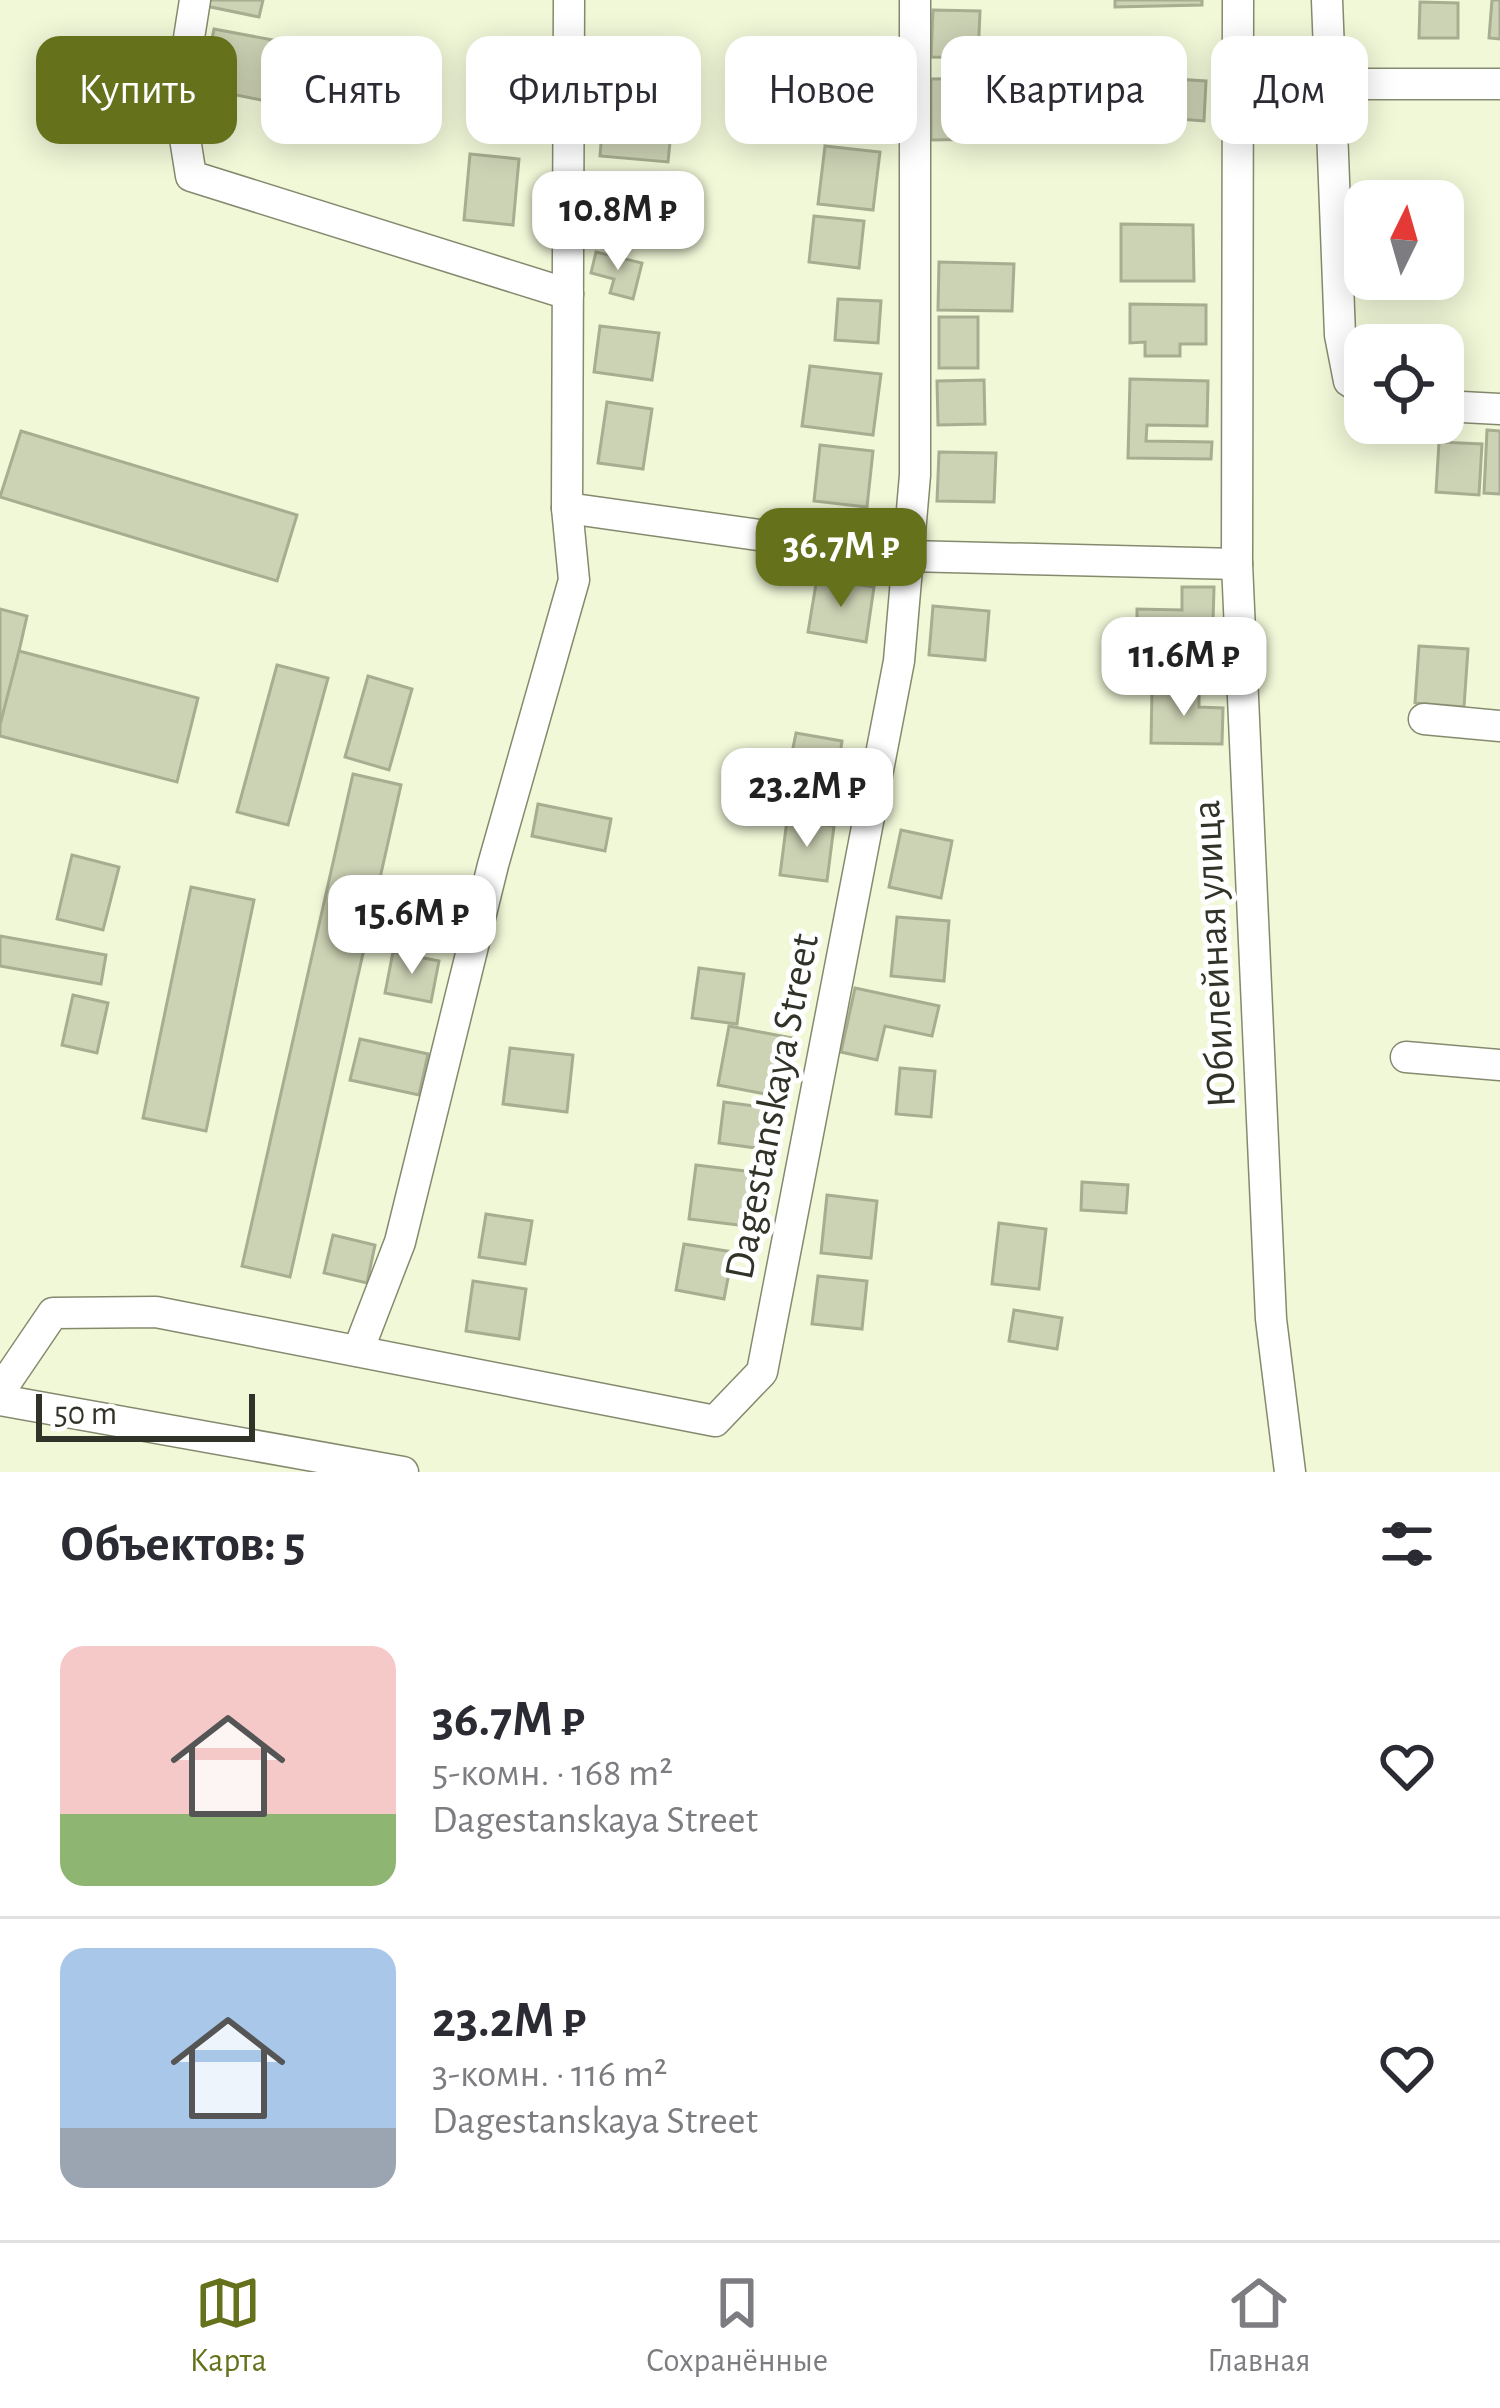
<!DOCTYPE html>
<html lang="ru">
<head>
<meta charset="utf-8">
<style>
  :root { --surface:#fff; --page:#f7f7f7; --text:#2b2b33; --muted:#7c7c81; --line:#e1e1e2; --accent:#65711b }
  body { margin:0; font-family:"Alegreya Sans",sans-serif; background:var(--page); color:var(--text); height:100vh; display:flex; flex-direction:column; font-size:45px; white-space:nowrap }
  * { box-sizing:border-box; margin:0 }
  p { font-size:39px; color:var(--muted) }
  .icon { flex:none; width:66px; height:66px; fill:none; stroke:currentColor; stroke-width:2; stroke-linecap:round; stroke-linejoin:round }
  .map { position:relative; height:1472px; overflow:hidden }
  .panel { display:flex; flex-direction:column; background:var(--surface); flex:1 }
  .panel>* { flex:none }
  .hud { position:absolute; left:36px; top:36px; width:1428px; height:108px; display:flex; gap:24px }
  .needle { width:78px; rotate:5deg }
  .fabs { position:absolute; left:1344px; top:180px; display:grid; gap:24px }
  .fabs a { display:grid; place-items:center; width:120px; height:120px; border-radius:24px; background:var(--surface); box-shadow:0 6px 30px #0003; font-size:60px }
  .scale { position:absolute; left:36px; bottom:30px; width:219px; box-sizing:border-box; padding-left:12px; border:6px solid #303327; border-top:0; font-size:33px; line-height:42px; white-space:nowrap; color:#303327; -webkit-text-stroke:9px #fff; paint-order:stroke }
  .price { position:absolute; translate:-50% -102px; padding:0 27px; border-radius:24px; background:#fff; color:#222; font-size:39px; line-height:78px; filter:drop-shadow(0 3px 6px #0008) }
  .price::after { content:''; position:absolute; left:50%; top:72px; width:36px; height:27px; margin-left:-18px; background:inherit; clip-path:polygon(0 0,100% 0,50% 100%) }
  .price.selected { background:var(--accent); color:#fff }
  ul { padding:0; list-style:none }
  li { display:flex; align-items:center; gap:36px; height:300px; padding:0 60px }
  li+li { border-top:3px solid var(--line) }
  li span { display:grid; place-items:center; flex:none; width:336px; height:240px; border-radius:24px; color:#555 }
  li>.icon { margin-inline-start:auto }
  span .icon { width:144px; height:144px; fill:#fffc; stroke-width:1 }
  li b { font-size:51px }
  h2 { display:flex; justify-content:space-between; align-items:center; height:144px; padding:0 60px; font-size:51px }
  .pill { padding:0 42px; border-radius:24px; background:var(--surface); box-shadow:0 6px 30px #0003; font-size:42px; line-height:108px }
  .pill.selected { background:var(--accent); color:#fff }
  .menu { display:flex; justify-content:space-around; align-items:center; height:168px; border-top:3px solid var(--line); background:var(--surface); font-size:33px; color:var(--muted) }
  .menu a { display:grid; justify-items:center; gap:6px }
  .menu .selected { color:var(--accent) }
  .map>svg:first-child { display:block }
  .building { fill:#ccd2b4; stroke:#a7ad90; stroke-width:3 }
  .lines { fill:none; stroke-linecap:round; stroke-linejoin:round }
  .minor-casing { stroke:#858a6e; stroke-width:33 }
  .minor { stroke:#fff; stroke-width:30 }
  .labels { text-anchor:middle; stroke-width:10; stroke-linejoin:round; paint-order:stroke }
  .street-label { font-size:42px; fill:#303327; stroke:#fff }
</style>
</head>
<body>
<div class="map">
<svg width="1500" height="1472" viewBox="0 0 1500 1472">
  <rect width="100%" height="100%" fill="#f1f8d8"/>
  <g class="building">
    <path d="M208,0h55l-4,17 -53,-11z"/>
    <path d="M1115,0h87v5l-87,2z"/>
    <path d="M1492,0h8v39l-11,-1z"/>
    <path d="M1420,2l38,1v35h-39z"/>
    <path d="M933,10l47,1 -2,47 -47,-1z"/>
    <path d="M214,29l64,12 -12,60 -64,-13z"/>
    <path d="M1142,77l64,4 -2,40 -64,-5z"/>
    <path d="M994,78v61l-63,1v-61z"/>
    <path d="M491,81l51,7 -7,47 -51,-8z"/>
    <path d="M604,106l69,6 -5,50 -68,-6z"/>
    <path d="M825,146l55,6 -7,58 -55,-6z"/>
    <path d="M470,154l49,5 -6,66 -49,-5z"/>
    <path d="M601,177l57,7 -5,43 -58,-7z"/>
    <path d="M814,216l50,5 -5,47 -50,-6z"/>
    <path d="M1121,224l72,1 1,56h-73z"/>
    <path d="M596,252l46,11 -9,36 -23,-6 4,-14 -23,-6z"/>
    <path d="M939,262l75,2 -2,47 -74,-1z"/>
    <path d="M838,299l43,2 -3,42 -43,-3z"/>
    <path d="M1130,304l76,1v39h-26v12h-35v-14l-15,1z"/>
    <rect x="939" y="317" width="39" height="51"/>
    <path d="M600,326l59,7 -7,47 -58,-8z"/>
    <path d="M810,366l71,8 -8,61 -71,-9z"/>
    <path d="M1130,379l78,2 -1,45 -60,-1 -1,16 66,1 -1,17 -83,-1z"/>
    <path d="M984,380l1,44 -47,1 -1,-44z"/>
    <path d="M607,402l45,7 -9,60 -45,-6z"/>
    <path d="M1487,430l13,1v63l-16,-1z"/>
    <path d="M21,431l276,84 -20,66 -277,-84z"/>
    <path d="M1439,442l43,2 -3,51 -43,-3z"/>
    <path d="M820,445l53,6 -6,56 -53,-6z"/>
    <path d="M939,452l57,1 -2,49 -57,-1z"/>
    <path d="M817,578l57,9 -8,55 -58,-10z"/>
    <path d="M1182,587h32l-2,70 -75,-1v-47l45,1z"/>
    <path d="M933,606l56,5 -4,49 -56,-5z"/>
    <path d="M0,609l27,7 -27,119z"/>
    <path d="M1419,646l49,3 -4,58 -49,-4z"/>
    <path d="M19,651l179,47 -21,84 -177,-46v-11z"/>
    <path d="M277,665l51,13 -40,147 -51,-13z"/>
    <path d="M368,676l44,13 -23,81 -44,-13z"/>
    <path d="M1152,690h47v17l24,1 -1,36 -71,-1z"/>
    <path d="M796,733l46,8 -8,55 -48,-13z"/>
    <path d="M353,774l48,11 -111,492 -48,-11z"/>
    <path d="M538,804l73,15 -6,32 -73,-15z"/>
    <path d="M787,820l47,6 -7,55 -47,-6z"/>
    <path d="M901,830l51,11 -11,57 -52,-11z"/>
    <path d="M72,855l47,12 -16,63 -46,-11z"/>
    <path d="M191,887l63,13 -48,231 -63,-13z"/>
    <path d="M897,917l52,4 -5,60 -53,-5z"/>
    <path d="M0,936l106,19 -5,29 -101,-18z"/>
    <path d="M393,952l46,9 -8,41 -46,-9z"/>
    <path d="M699,968l45,6 -7,50 -45,-6z"/>
    <path d="M855,988l84,18 -7,30 -47,-10 -8,34 -36,-8z"/>
    <path d="M73,995l35,8 -11,50 -35,-8z"/>
    <path d="M729,1026l63,12 -11,59 -63,-12z"/>
    <path d="M360,1039l68,15 -9,41 -69,-15z"/>
    <path d="M510,1048l63,7 -6,57 -64,-8z"/>
    <path d="M900,1068l35,3 -4,46 -35,-3z"/>
    <path d="M724,1102l45,6 -6,41 -44,-6z"/>
    <path d="M696,1165l58,7 -7,54 -58,-7z"/>
    <path d="M1082,1182l46,3 -2,28 -45,-3z"/>
    <path d="M827,1195l50,6 -6,57 -50,-5z"/>
    <path d="M486,1214l46,7 -7,43 -46,-7z"/>
    <path d="M999,1223l47,6 -7,60 -47,-5z"/>
    <path d="M333,1235l42,10 -8,38 -43,-10z"/>
    <path d="M684,1244l49,8 -9,47 -48,-9z"/>
    <path d="M818,1276l49,5 -5,48 -50,-5z"/>
    <path d="M473,1281l53,8 -7,50 -53,-8z"/>
    <path d="M1014,1310l48,8 -5,31 -48,-8z"/>
  </g>
  <g class="lines">
    <g class="minor-casing">
      <g id="minor">
        <path d="M195,0l-16,101 12,75 377,118"/>
        <path d="M1238,0l-1,564 34,755 19,153"/>
        <path d="M1327,0l13,335 9,46 16,11"/>
        <path d="M1238,89l91,-5h171"/>
        <path d="M1443,406l57,3"/>
        <path d="M567,508l341,48 329,8"/>
        <path d="M1424,719l76,7"/>
        <path d="M1406,1057l94,8"/>
        <path d="M358,1351l42,-109 93,-377 81,-285 -7,-72 2,-508"/>
        <path d="M0,1391l53,-78 103,-1 559,109 47,-49 137,-711 16,-186v-475"/>
        <path d="M0,1400l403,72"/>
      </g>
    </g>
    <use href="#minor" class="minor"/>
  </g>
  <g class="labels">
    <g class="street-label">
      <text transform="translate(1212 954) rotate(-93)" y="15">Юбилейная улица</text>
      <text transform="translate(770 1106) rotate(-79)" y="15">Dagestanskaya Street</text>
    </g>
  </g>
</svg>
<div class="fabs">
<a><svg class="needle" viewBox="-14 -14 28 28"><path d="M0-13l5 13h-10z" fill="#e53935"/><path d="M0 13l5-13h-10z" fill="#7c7c81"/></svg></a>
<a><svg class="icon" aria-label="locate" viewBox="0 0 24 24"><circle cx="12" cy="12" r="6"/><path d="M12 2v4M12 18v4M2 12h4M18 12h4"/></svg></a>
</div>
<div class="scale">50 m</div>
<b class="price" style="left:618px;top:273px">10.8M ₽</b>
<b class="price selected" style="left:841px;top:610px">36.7M ₽</b>
<b class="price" style="left:1184px;top:719px">11.6M ₽</b>
<b class="price" style="left:807px;top:850px">23.2M ₽</b>
<b class="price" style="left:412px;top:977px">15.6M ₽</b>
<div class="hud">
<a class="pill selected">Купить</a>
<a class="pill">Снять</a>
<a class="pill">Фильтры</a>
<a class="pill">Новое</a>
<a class="pill">Квартира</a>
<a class="pill">Дом</a>
</div>
</div>
<section class="panel">
<h2>Объектов: 5<svg class="icon" aria-label="filters" viewBox="0 0 24 24"><path d="M4 7h16M4 17h16"/><circle cx="9" cy="7" r="2"/><circle cx="15" cy="17" r="2"/></svg></h2>
<ul>
<li><span style="background:linear-gradient(#f6c9c9 70%,#8fb573 0)"><svg class="icon" aria-label="home" viewBox="0 0 24 24"><path d="M3 11l9-7 9 7M6 9v11h12V9"/></svg></span><div><b>36.7M ₽</b><p>5-комн. · 168 m²</p><p>Dagestanskaya Street</p></div><svg class="icon" aria-label="heart" viewBox="0 0 24 24"><path d="M12 20l-8-8c-3-5 5-10 8-4 3-6 11-1 8 4z"/></svg></li>
<li><span style="background:linear-gradient(#a9c7e8 75%,#9aa5b1 0)"><svg class="icon" aria-label="home" viewBox="0 0 24 24"><path d="M3 11l9-7 9 7M6 9v11h12V9"/></svg></span><div><b>23.2M ₽</b><p>3-комн. · 116 m²</p><p>Dagestanskaya Street</p></div><svg class="icon" aria-label="heart" viewBox="0 0 24 24"><path d="M12 20l-8-8c-3-5 5-10 8-4 3-6 11-1 8 4z"/></svg></li>
</ul>
</section>
<nav class="menu">
<a class="selected"><svg class="icon" aria-label="map" viewBox="0 0 24 24"><path d="M3 6l6-2 6 2 6-2v14l-6 2-6-2-6 2zM9 4v14M15 6v14"/></svg>Карта</a>
<a><svg class="icon" aria-label="saved" viewBox="0 0 24 24"><path d="M7 4h10v16l-5-4-5 4z"/></svg>Сохранённые</a>
<a><svg class="icon" aria-label="home" viewBox="0 0 24 24"><path d="M3 11l9-7 9 7M6 9v11h12V9"/></svg>Главная</a>
</nav>
</body>
</html>
